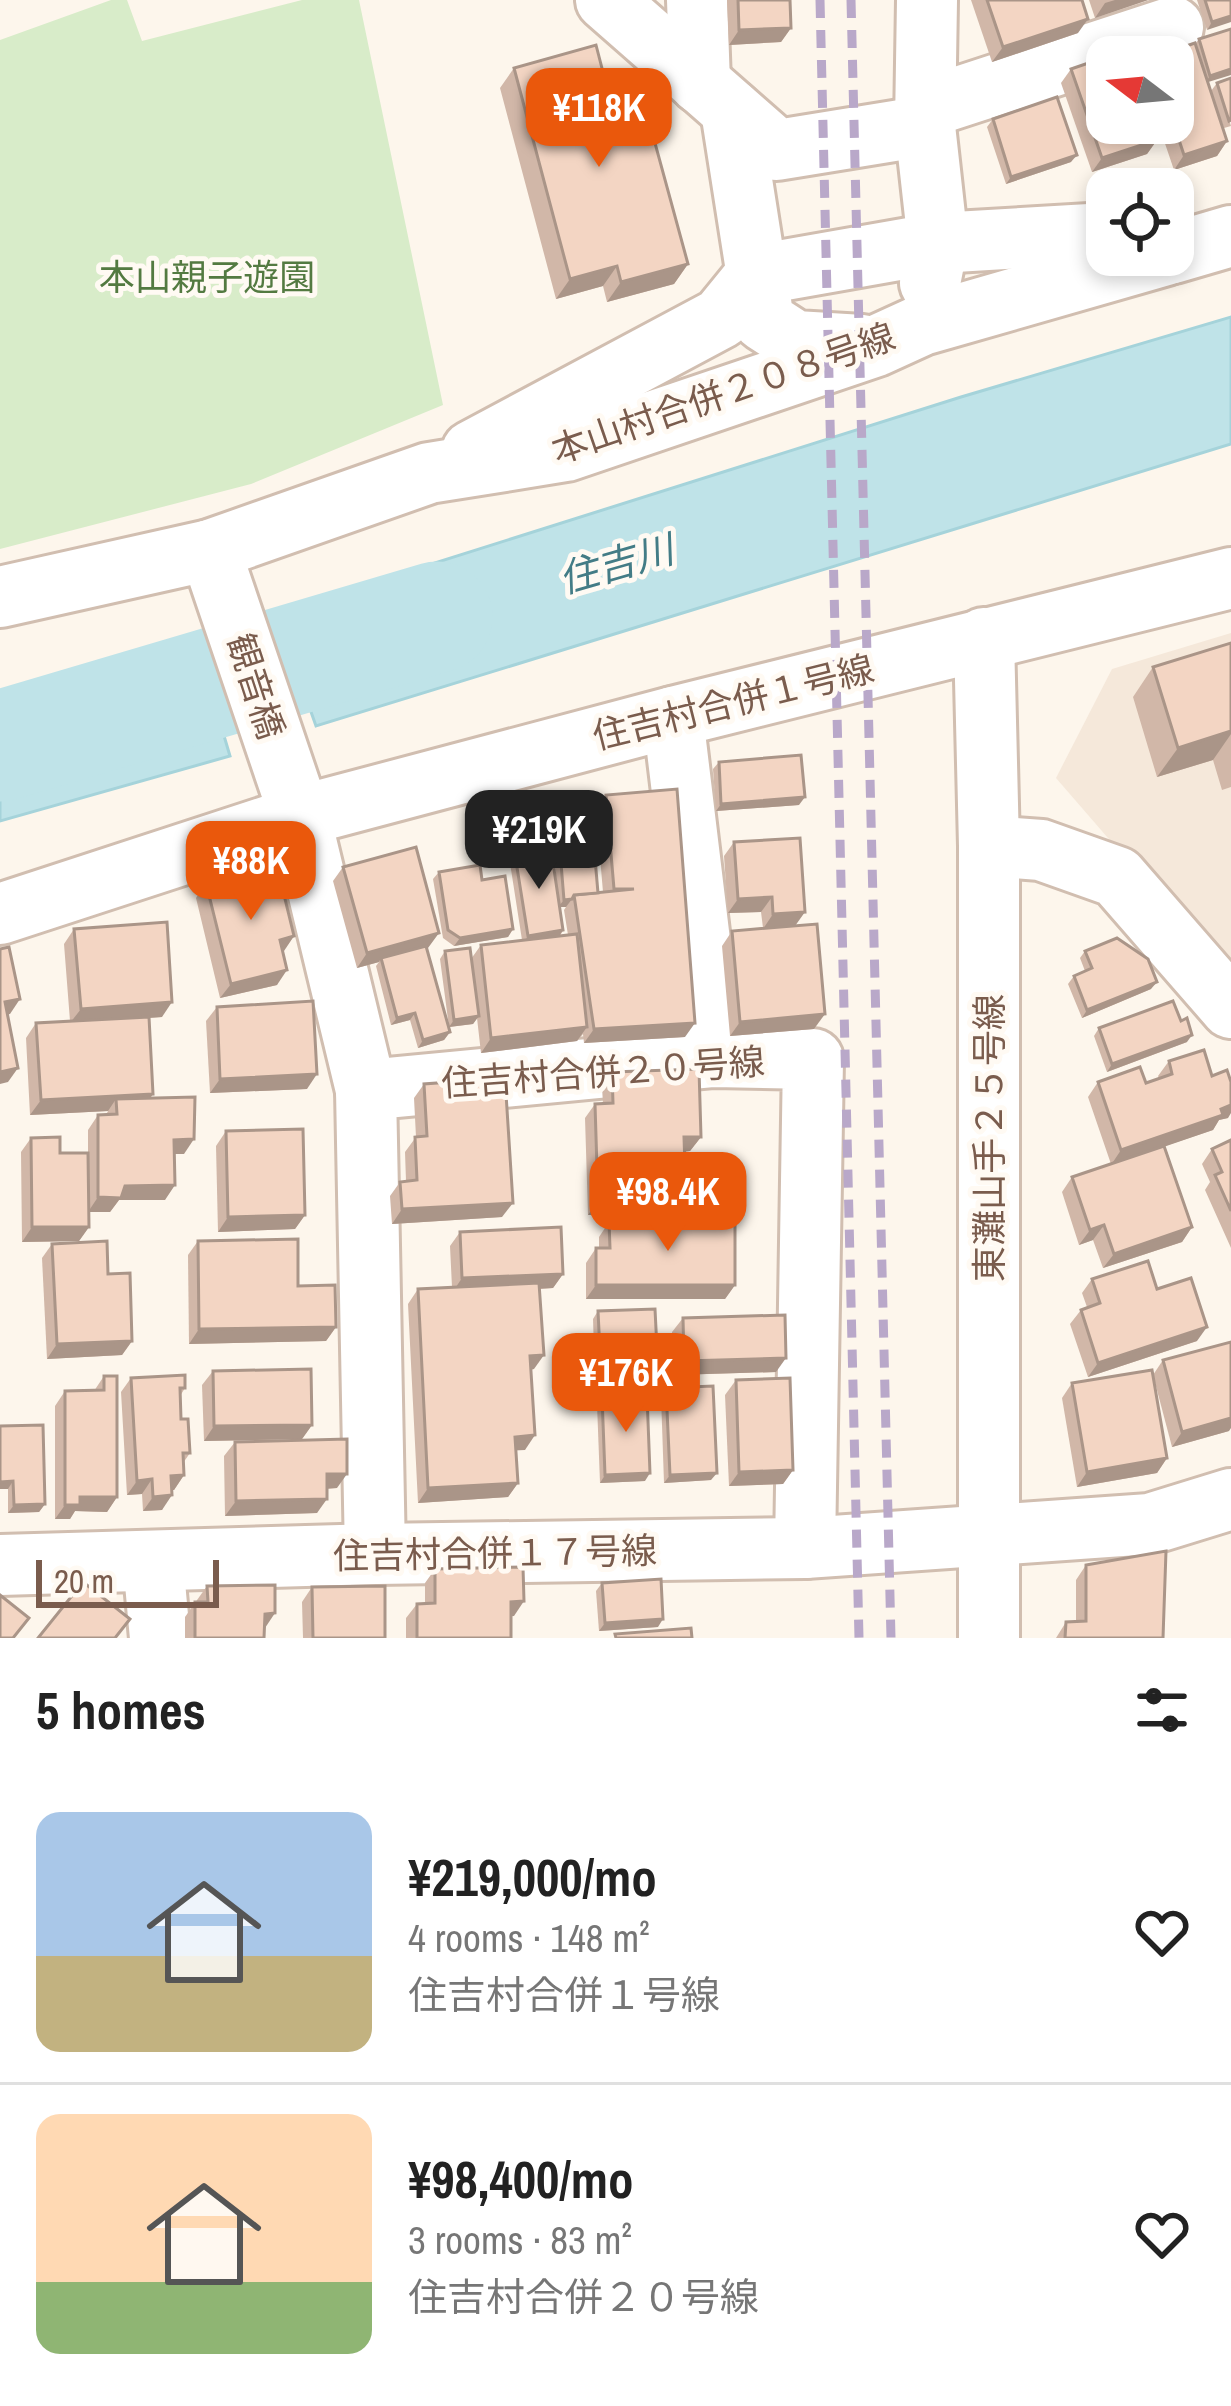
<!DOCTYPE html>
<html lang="en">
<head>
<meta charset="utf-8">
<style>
  :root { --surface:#fff; --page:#f6f6f6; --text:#222; --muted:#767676; --line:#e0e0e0; --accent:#ea580c }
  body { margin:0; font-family:"Archivo Narrow","Noto Sans JP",sans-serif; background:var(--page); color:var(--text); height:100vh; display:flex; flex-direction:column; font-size:45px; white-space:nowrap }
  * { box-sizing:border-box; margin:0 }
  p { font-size:39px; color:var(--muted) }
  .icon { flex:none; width:66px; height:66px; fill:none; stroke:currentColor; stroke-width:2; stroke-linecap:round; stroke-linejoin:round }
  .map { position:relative; height:1638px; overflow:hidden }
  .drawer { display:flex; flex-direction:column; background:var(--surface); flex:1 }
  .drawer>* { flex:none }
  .needle { width:78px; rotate:286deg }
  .buttons { position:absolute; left:1086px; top:36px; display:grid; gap:24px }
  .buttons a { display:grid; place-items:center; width:108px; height:108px; border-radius:24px; background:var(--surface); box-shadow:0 6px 18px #0003; font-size:60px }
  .scale { position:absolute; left:36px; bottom:30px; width:183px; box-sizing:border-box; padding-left:12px; border:6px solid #7a5c4d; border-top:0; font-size:33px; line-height:42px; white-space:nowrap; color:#7a5c4d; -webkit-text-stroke:9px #fffaf3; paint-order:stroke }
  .price { position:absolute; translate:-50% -102px; padding:0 27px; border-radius:24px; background:var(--accent); color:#fff; font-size:39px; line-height:78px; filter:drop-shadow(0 3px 6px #0008) }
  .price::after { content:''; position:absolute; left:50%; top:72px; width:36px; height:27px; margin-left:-18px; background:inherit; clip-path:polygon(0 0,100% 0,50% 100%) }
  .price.on { background:#222; color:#fff }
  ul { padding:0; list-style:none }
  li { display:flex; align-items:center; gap:36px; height:300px; padding:0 36px }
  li+li { border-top:3px solid var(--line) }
  li span { display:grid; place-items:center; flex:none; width:336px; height:240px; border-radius:24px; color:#555 }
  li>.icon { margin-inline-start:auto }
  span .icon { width:144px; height:144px; fill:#fffc; stroke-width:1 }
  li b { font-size:51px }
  h2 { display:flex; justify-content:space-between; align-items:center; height:144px; padding:0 36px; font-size:51px }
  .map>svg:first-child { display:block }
  .residential { fill:#f5e8da }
  .green { fill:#d8ecc9 }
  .water { fill:#bfe3e8; stroke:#a5d3da; stroke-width:3 }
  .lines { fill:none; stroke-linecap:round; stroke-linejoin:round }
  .river { stroke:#bfe3e8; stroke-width:111 }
  .minor-casing { stroke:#d1beb0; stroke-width:66 }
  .minor { stroke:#fff; stroke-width:60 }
  .rail { stroke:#b9a8c9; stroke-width:9; stroke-dasharray:18 12; stroke-linecap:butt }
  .wall { fill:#d1b7a8; fill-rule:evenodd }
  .shaded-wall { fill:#aa9588 }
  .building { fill:#f3d5c3; stroke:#aa9588; stroke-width:3 }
  .labels { text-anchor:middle; stroke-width:10; stroke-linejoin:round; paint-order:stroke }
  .park-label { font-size:36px; fill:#537a41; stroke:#fffaf3 }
  .street-label { font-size:36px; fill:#7a5c4d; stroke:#fffaf3 }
  .water-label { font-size:39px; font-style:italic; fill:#437c86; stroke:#fffaf3 }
</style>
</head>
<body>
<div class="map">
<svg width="1231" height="1638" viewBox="0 0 1231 1638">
  <rect width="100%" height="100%" fill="#fdf6ec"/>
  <path class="residential" d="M1231,633v347l-175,-202 56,-109z"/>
  <path class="green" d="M111,0h16l15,41 160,-41h57l84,405 -192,79 -251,65v-509z"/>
  <g class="water">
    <path d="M1231,317v127l-915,282 -40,-113 685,-216z"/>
    <path d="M195,638l35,118 -230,65v-129l100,-22z"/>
  </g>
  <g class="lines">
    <path class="river" d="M0,746l437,-129"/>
    <g class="minor-casing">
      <g id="minor">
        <path d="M606,0l171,150 148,-24"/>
        <path d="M697,0l3,83"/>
        <path d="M927,0l-2,126 13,117 -8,40"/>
        <path d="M925,108l248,-81"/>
        <path d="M731,110l33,211 31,20 67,4"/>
        <path d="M1173,253l58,-17"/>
        <path d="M472,451l249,-133 35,-43 182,-32 169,-10"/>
        <path d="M210,550l90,266 66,274"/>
        <path d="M0,597l210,-47 219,-77 137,-22 310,-105 46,-21 244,-70"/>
        <path d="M984,638l5,208v792"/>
        <path d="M673,717l41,340"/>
        <path d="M989,846l52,4 76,27 114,131"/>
        <path d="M0,914l300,-98 373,-99 558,-139"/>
        <path d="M375,1554l-9,-464 348,-33 99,2 -8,489"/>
        <path d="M153,1561l7,77"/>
        <path d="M0,1565l375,-11 430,-6 345,-24 81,-25"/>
      </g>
    </g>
    <use href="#minor" class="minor"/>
    <g class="rail">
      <path d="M820,0l39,1638"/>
      <path d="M851,0l40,1638"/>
    </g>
  </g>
  <g class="wall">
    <path d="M727,0h63l1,28 -10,14 -52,3z"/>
    <path d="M971,0h111l-4,33 -86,29z"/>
    <path d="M1089,0h59l-53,18z"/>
    <path d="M1197,0h34l-24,30z"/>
    <path d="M1231,29l-23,53 19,59 -10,15 -43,14 -16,-47h15l22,-79 4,-5z"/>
    <path d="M514,68l98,39 76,157 -14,20 -67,18 -4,-16 -47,13 -56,-211z"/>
    <path d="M1071,69l86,71 -10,14 -55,18 -31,-89z"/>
    <path d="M1217,83l14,43 -7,2 -13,-37z"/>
    <path d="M993,119l78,43 -65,22 -19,-57z"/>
    <path d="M1231,643v144l-9,3 -9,-30 -56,17 -24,-80 20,-30z"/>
    <path d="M719,762l80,43 -83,6 -3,-42z"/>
    <path d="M606,795l79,242 -101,6 -1,-9 -6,7 -96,12 -4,-35 -4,6 -24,3 -9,-68 5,-8 26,8 10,-14 41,-5 -12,-77 5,-8 42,31 -6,-64 6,-8 41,79 5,-1 -7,-82zM560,907h6l-2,3 4,25 -8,1 3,-6z"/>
    <path d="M734,842l62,84 18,103 -84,7 -8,-90 10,-15 31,-3 -2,-16 -33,1 -4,-57z"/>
    <path d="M343,867l85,81h-2l24,84 -6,8 -26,8 -8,-28 -19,5 -15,-59 3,-4 -22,6 -24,-87z"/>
    <path d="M439,872l43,8 31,49 -5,8 -54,9 -11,-8 -10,-59z"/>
    <path d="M206,883l88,53 -11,15 -6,34 -57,13 -24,-100z"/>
    <path d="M74,929l88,88 -13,1 2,80 33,56h-10l-9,46h-46l-9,12h-21v15l-10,14 -57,1 -1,-90 10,-14 29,15h28v-23l10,-15h8l2,-4 -78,4 -4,-77 10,-15 34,-2 -6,-77z"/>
    <path d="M1085,951l66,38 -69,29 -14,-34 6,-8 11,-5 -5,-13z"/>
    <path d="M217,1007l90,82 -97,4 -4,-72z"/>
    <path d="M1099,1028l88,14 -80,30 -13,-36z"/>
    <path d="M1169,1061l59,57 -9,2 -6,10 -48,16 27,81 -10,15 -79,26 -10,-28 -14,5 -17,-53 10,-15 39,-13 -23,-67 10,-15 48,1 13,-5 -1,-2z"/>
    <path d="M612,1072l89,65 -11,14 -6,1 2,45 -10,15 -88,3 -3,-97 10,-14h8l-1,-17z"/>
    <path d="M424,1084l78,133 -110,7 -2,-28 10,-14 6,-1 -1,-29 11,-15 -2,-39z"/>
    <path d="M226,1131l79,84 -10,14 -77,3 -2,-86z"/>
    <path d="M1231,1140v108l-26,-58 5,-8 -8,-18 10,-15z"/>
    <path d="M609,1222l126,63 -10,14h-139v-36l10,-15h3v-11z"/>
    <path d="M460,1232l103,42 -10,14 -13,1 -6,80 -3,1 -6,80h-9l2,33 -10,14 -90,6 -10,-199 10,-15 34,-2 -2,-41z"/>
    <path d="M198,1241l100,45 38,41 -10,14 -137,3 -1,-89z"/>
    <path d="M52,1244l56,30 24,67 -10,14 -75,4 -5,-101z"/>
    <path d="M1092,1279l65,10 40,52 -109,36 -18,-53 11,-14 6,-3 -5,-14z"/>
    <path d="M598,1311l60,58 -6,8 -57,3 -2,-61z"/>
    <path d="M683,1318l93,54 -102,3 -2,-43z"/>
    <path d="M1163,1360l66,71 -57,16 -19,-72z"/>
    <path d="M213,1371l99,54 -10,14 -98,2 -2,-56z"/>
    <path d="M104,1376l13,121 -10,15 -32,-1 -5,8h-15v-113l10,-15h29z"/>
    <path d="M131,1378l54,10 -5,8 1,23 9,34 -7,10 1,12 -10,15h-3l-9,20 -19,1 -1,-17 -15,1 -6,-103z"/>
    <path d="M736,1380l57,90 -10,14 -54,2 -4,-91z"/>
    <path d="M1072,1383l95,75 -10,15 -80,14 -15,-89z"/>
    <path d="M666,1388l45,92 -47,3 -3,-87z"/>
    <path d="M602,1396l43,85 -45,2 -3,-79z"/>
    <path d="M0,1426l45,78 -6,8 -31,1v-24z"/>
    <path d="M235,1442l102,46 -10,1 -10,24 -92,3 -1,-60z"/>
    <path d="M1086,1565l77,73h-107l10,-16 10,-1v-41z"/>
    <path d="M435,1569l79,47h-3v22h-105v-20l11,-14 8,-1v-20z"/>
    <path d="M602,1583l56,44 -59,4 -3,-40z"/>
    <path d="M207,1586l58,42 -1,10h-79v-21z"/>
    <path d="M312,1587l73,51h-82l-1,-36z"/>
  </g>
  <g class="shaded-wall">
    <path d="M1115,0h33l-53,18 10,-15z"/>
    <path d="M1231,16v6l-24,8 5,-8z"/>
    <path d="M1088,19l-10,14 -86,29 11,-15z"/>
    <path d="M791,28l-10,14 -52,3 10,-15z"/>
    <path d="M1231,69v6l-26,8 5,-7z"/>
    <path d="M1157,140l-10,14 -55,18 10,-14z"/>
    <path d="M1227,141l-10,15 -43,14 10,-15z"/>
    <path d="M1077,155l-6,7 -65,22 5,-7z"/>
    <path d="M688,264l-14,20 -67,18 14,-20z"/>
    <path d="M617,266l-14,20 -47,13 14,-20z"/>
    <path d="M1231,731v3l-18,26 -56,17 21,-29z"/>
    <path d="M805,797l-6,8 -83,6 5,-7z"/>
    <path d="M772,897l-11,15 -33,1 10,-14z"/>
    <path d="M572,899l-6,8h-8l6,-7z"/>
    <path d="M805,912l-10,14 -32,3 10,-15z"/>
    <path d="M513,929l-5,8 -54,9 6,-8z"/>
    <path d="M563,930l-5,8 -35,6 5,-8z"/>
    <path d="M439,933l-11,15 -46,13 -1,-3 -2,4 -22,6 10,-15z"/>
    <path d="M294,936l-10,15 -14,4 10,-15z"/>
    <path d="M287,970l-10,15 -57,13 11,-14z"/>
    <path d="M1157,982l-6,7 -69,29 5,-8z"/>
    <path d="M20,999l-10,15 -10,2 5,-14z"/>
    <path d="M172,1002l-10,15 -92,6 11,-14z"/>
    <path d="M415,1013l-5,7 -19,5 6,-7z"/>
    <path d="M825,1014l-11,15 -84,7 10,-14z"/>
    <path d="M479,1016l-6,8 -24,3 5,-7z"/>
    <path d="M695,1023l-10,14 -101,6 10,-14z"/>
    <path d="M587,1027l-10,14 -96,12 10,-15z"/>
    <path d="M450,1032l-6,8 -26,8 5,-8z"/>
    <path d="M1192,1035l-5,7 -80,30 5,-8z"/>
    <path d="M18,1068l-10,14 -8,2v-12z"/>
    <path d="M317,1074l-10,15 -97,4 10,-14z"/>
    <path d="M153,1094l-10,15 -27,-10 -8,12 -78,4 11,-15z"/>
    <path d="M1231,1105v8l-3,5 -9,2 -6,10 -102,35 10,-15z"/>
    <path d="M684,1137h17l-11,14 -17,1z"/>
    <path d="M194,1139l-10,15h-20l10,-14z"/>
    <path d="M175,1185l-10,15h-46l-9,12h-22l10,-15 27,-11z"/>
    <path d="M686,1197l-10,15 -88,3 10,-14z"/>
    <path d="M513,1203l-11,14 -110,7 10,-15z"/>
    <path d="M305,1215l-10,14 -77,3 10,-15z"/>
    <path d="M1104,1225l-11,15 -14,5 11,-15z"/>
    <path d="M32,1227h57l-10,14 -57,1z"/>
    <path d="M1192,1227l-10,15 -79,26 11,-14z"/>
    <path d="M563,1274l-10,14 -101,5 10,-15z"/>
    <path d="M596,1285h139l-10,14h-139z"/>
    <path d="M336,1327l-10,14 -137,3 10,-15z"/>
    <path d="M1207,1327l-10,14 -109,36 10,-14z"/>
    <path d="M132,1341l-10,14 -75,4 10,-15z"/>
    <path d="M544,1355l-10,14 -15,1 11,-14z"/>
    <path d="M786,1358l-10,14 -102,3 10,-14z"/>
    <path d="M658,1369l-6,8 -57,3 6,-8z"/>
    <path d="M1231,1417v11l-2,3 -57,16 10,-15z"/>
    <path d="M312,1425l-10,14 -98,2 10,-15z"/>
    <path d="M535,1435l-10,15 -20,1 10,-14z"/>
    <path d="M1167,1458l-10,15 -80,14 10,-15z"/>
    <path d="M793,1470l-10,14 -54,2 10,-14z"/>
    <path d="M650,1473l-5,8 -45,2 5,-8z"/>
    <path d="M717,1473l-6,7 -47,3 6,-8z"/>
    <path d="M327,1474h20l-10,14 -20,1z"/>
    <path d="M184,1475l-10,15h-13l10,-14z"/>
    <path d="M152,1479l-10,15 -15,1 10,-14z"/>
    <path d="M13,1481l-5,8h-8v-7z"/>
    <path d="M518,1483l-10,14 -90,6 10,-15z"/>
    <path d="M172,1495l-10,15 -19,1 10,-14z"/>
    <path d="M80,1497h37l-10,15 -32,-1 -5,8h-15l10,-14z"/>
    <path d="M327,1499l-10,14 -92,3 11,-15z"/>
    <path d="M45,1504l-6,8 -31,1 6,-8z"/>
    <path d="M524,1601l-10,15 -13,1 10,-15z"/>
    <path d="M275,1613l-10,15h-11l11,-14z"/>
    <path d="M663,1619l-5,8 -59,4 6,-8z"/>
  </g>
  <g class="building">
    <path d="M738,0h52l1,28 -52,2z"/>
    <path d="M987,0h95l6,19 -85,28z"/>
    <path d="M1205,0h26v16l-19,6z"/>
    <path d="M1231,29v40l-21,7 -11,-37z"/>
    <path d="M1195,43l32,98 -43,14 -11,-33v-65h-19z"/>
    <path d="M596,45l16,62 31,-8 45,165 -67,18 -4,-16 -47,13 -56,-211z"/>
    <path d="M1126,50l3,7h-22v66h44l6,17 -55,18 -31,-89z"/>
    <path d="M1231,78v42l-2,1 -12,-38z"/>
    <path d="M1057,97l20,58 -66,22 -18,-58z"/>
    <path d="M1231,643v88l-53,17 -25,-81z"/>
    <path d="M801,755l4,42 -84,7 -2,-42z"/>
    <path d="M677,789l18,234 -101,6 -20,-134 60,-6h-20l-8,-94z"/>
    <path d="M591,812l7,81 -24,2 -2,4 -8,1 -7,-86z"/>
    <path d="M800,838l5,74 -32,2 -1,-17 -34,2 -4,-57z"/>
    <path d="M416,847l23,86 -72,20 -24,-86z"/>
    <path d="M551,849l12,81 -35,6 -13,-81z"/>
    <path d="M480,865l2,15 23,-4 8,53 -53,9 -12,-8 -9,-58z"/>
    <path d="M277,866l17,70 -14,4 7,30 -56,14 -25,-101z"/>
    <path d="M167,922l5,80 -91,7 -7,-80z"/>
    <path d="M817,924l8,90 -85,8 -8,-91z"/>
    <path d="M577,934l10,93 -96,11 -10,-93z"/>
    <path d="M1117,938l31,21 9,23 -70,28 -13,-34 18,-8 -7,-17z"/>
    <path d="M426,946l24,86 -27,8 -8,-27 -18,5 -16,-60z"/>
    <path d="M9,947l11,52 -15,3 13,66 -18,4v-123z"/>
    <path d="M470,948l9,68 -25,4 -9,-69z"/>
    <path d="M313,1001l4,73 -97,5 -3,-72z"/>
    <path d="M1173,1001l8,20 6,-3 5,17 -80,29 -13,-36z"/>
    <path d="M149,1017l4,77 -112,6 -5,-77z"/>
    <path d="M1204,1050l8,26 15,-6 4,12v23l-10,4 2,6 -102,35 -23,-68 42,-15 6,16 26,-9 -3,-13z"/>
    <path d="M699,1069l2,68h-17l2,60 -88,4 -3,-97 18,-1 -1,-31z"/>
    <path d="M505,1078l8,125 -111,6 -2,-27 17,-2 -2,-43 12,-1 -3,-52z"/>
    <path d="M195,1097l-1,42 -20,1 1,45 -50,1 -4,12 -23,-1v-82l19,-1 -1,-15z"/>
    <path d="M303,1129l2,86 -77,2 -2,-86z"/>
    <path d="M60,1137v16h28l1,74h-57l-1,-89z"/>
    <path d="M1231,1140v71l-16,-36 7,-3 -10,-23z"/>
    <path d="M1164,1146l28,81 -78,27 -10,-29 -14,5 -18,-53z"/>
    <path d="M609,1222h126v63h-139v-37h14z"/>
    <path d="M561,1227l2,47 -101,4 -2,-46z"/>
    <path d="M298,1239v47l37,-1 1,42 -137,2 -1,-88z"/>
    <path d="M107,1241l1,33 22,-1 2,68 -75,3 -5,-100z"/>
    <path d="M1148,1261l9,28 34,-11 16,49 -109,36 -17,-53 19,-7 -8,-24z"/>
    <path d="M539,1283l5,72 -14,1 5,79 -20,2 3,46 -90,5 -10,-199z"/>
    <path d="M655,1309l3,60 -57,3 -3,-61z"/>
    <path d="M785,1315l1,43 -102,3 -1,-43z"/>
    <path d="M1231,1342v76l-49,14 -19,-72z"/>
    <path d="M311,1369l1,56 -98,1 -1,-55z"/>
    <path d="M1152,1370l15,88 -80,14 -15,-89z"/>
    <path d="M185,1375v13h-5l1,31h7l2,34h-7l1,22 -13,1 1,19 -19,2 -1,-18 -15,2 -6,-103z"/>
    <path d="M104,1376h13v121h-37v8h-15v-114l39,-1z"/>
    <path d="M790,1378l3,92 -54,2 -3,-92z"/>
    <path d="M713,1386l4,87 -47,2 -4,-87z"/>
    <path d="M647,1395l3,78 -45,2 -3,-79z"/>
    <path d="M43,1425l2,79 -31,1 -1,-24 -13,1v-56z"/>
    <path d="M347,1439v35h-20v25l-91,2 -1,-59z"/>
    <path d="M1166,1551l-3,87h-98l1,-16 20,-1v-56z"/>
    <path d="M523,1567l1,34 -13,1v36h-94v-34l18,-1v-34z"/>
    <path d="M661,1579l2,40 -58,4 -3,-40z"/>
    <path d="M83,1582l47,37 -15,19h-77z"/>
    <path d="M275,1585v28l-10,1 -1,24h-69v-36h13l-1,-16z"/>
    <path d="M385,1586v52h-72l-1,-51z"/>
    <path d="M0,1595l29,23 -16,20h-13z"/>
    <path d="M691,1628l1,10h-76l-1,-4z"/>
  </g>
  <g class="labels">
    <g class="park-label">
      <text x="207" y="290">本山親子遊園</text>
    </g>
    <g class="street-label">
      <text transform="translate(723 393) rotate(-19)" y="13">本山村合併２０８号線</text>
      <text transform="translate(256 686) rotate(72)" y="13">観音橋</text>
      <text transform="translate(733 702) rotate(-14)" y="13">住吉村合併１号線</text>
      <text transform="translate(603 1072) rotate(-4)" y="13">住吉村合併２０号線</text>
      <text transform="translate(989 1138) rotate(-90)" y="13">東灘山手２５号線</text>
      <text transform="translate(495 1553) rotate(-1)" y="13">住吉村合併１７号線</text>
    </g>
    <g class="water-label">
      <text transform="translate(616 564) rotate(-16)" y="14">住吉川</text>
    </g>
  </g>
</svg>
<div class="buttons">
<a><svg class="needle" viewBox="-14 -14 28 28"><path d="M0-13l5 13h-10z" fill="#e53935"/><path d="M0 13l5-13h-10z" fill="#767676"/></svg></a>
<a><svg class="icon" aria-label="locate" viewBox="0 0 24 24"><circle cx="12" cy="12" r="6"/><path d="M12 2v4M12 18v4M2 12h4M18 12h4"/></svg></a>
</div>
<div class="scale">20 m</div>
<b class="price" style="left:599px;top:170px">¥118K</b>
<b class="price on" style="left:539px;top:892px">¥219K</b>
<b class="price" style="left:251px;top:923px">¥88K</b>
<b class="price" style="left:668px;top:1254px">¥98.4K</b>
<b class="price" style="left:626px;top:1435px">¥176K</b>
</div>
<section class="drawer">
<h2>5 homes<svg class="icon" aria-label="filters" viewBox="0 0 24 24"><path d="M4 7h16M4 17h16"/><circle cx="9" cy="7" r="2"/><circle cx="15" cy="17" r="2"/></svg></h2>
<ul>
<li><span style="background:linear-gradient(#a9c7e8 60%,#c2b280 0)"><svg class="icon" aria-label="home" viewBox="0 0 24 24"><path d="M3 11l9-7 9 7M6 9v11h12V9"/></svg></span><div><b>¥219,000/mo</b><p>4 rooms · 148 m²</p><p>住吉村合併１号線</p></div><svg class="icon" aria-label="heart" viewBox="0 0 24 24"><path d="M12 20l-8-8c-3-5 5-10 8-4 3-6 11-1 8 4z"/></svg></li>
<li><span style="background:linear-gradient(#ffd9b3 70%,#8fb573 0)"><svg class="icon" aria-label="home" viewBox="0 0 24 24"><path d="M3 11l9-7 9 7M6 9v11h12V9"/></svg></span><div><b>¥98,400/mo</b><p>3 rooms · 83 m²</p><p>住吉村合併２０号線</p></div><svg class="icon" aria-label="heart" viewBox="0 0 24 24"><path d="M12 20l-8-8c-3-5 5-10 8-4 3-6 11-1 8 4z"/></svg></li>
</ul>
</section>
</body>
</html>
